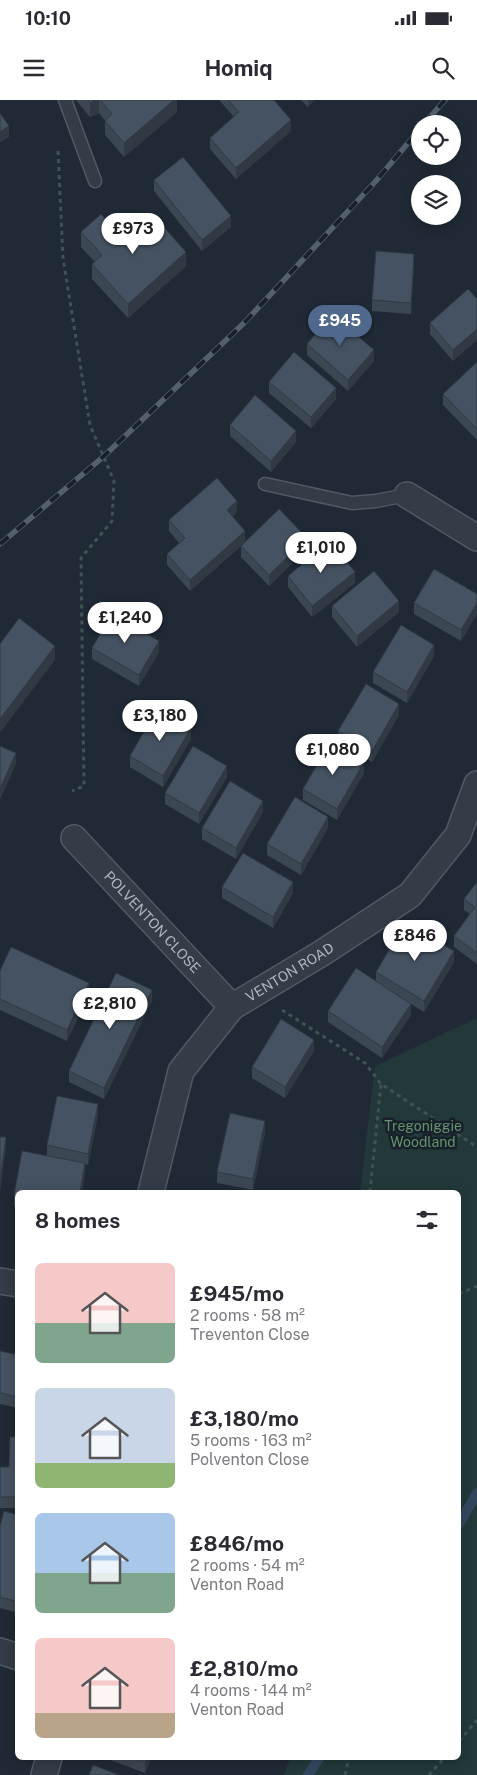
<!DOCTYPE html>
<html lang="en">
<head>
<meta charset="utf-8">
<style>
  :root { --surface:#fff; --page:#f7f7f7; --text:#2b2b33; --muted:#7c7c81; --accent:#50688c }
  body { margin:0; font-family:"Public Sans",sans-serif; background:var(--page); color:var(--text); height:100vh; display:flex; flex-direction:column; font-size:19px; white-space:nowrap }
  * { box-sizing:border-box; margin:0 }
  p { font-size:16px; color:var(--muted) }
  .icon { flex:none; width:28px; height:28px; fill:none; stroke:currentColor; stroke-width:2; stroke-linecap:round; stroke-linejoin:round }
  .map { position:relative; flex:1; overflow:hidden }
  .panel { position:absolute; left:15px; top:1090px; width:446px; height:570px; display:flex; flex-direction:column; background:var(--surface); border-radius:8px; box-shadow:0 2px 12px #0003 }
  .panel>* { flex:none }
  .fabs { position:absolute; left:411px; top:15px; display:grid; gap:10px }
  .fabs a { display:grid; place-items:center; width:50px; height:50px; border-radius:50%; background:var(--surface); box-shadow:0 2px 12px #0003; font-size:25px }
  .price { position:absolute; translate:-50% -42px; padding:0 11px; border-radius:18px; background:#fff; color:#222; font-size:16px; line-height:32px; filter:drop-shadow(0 1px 2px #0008) }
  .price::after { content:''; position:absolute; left:50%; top:30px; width:15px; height:11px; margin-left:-8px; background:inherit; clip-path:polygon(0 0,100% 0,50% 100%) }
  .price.current { background:var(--accent); color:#fff }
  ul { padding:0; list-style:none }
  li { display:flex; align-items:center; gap:15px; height:125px; padding:0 20px }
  li span { display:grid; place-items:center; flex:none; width:140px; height:100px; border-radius:8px; color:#555 }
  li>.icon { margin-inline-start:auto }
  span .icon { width:60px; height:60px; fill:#fffc; stroke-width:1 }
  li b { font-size:21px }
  h2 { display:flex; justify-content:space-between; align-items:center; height:60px; padding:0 20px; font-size:21px }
  .status { display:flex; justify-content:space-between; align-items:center; height:35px; padding:0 25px; background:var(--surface); direction:ltr }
  .status svg { height:14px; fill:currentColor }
  header { display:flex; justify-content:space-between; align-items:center; height:65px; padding:0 20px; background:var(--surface); font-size:22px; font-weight:700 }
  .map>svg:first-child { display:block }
  .green { fill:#223839 }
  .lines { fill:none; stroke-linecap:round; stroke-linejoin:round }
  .stream { stroke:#32475e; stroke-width:10 }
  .lane-casing { stroke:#505a65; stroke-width:15 }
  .street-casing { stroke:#505a65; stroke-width:28 }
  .path { stroke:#3f5355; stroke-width:3; stroke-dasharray:4 4; stroke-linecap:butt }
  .lane { stroke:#333c47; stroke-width:12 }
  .street { stroke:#333c47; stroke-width:25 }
  .rail-casing { stroke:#54606e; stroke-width:5.5 }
  .rail { stroke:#18212b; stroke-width:4; stroke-dasharray:11; stroke-linecap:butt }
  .wall { fill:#3b4753 }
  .shaded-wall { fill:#303944 }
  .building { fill:#455261; stroke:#303944 }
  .labels { text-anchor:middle; stroke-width:5; stroke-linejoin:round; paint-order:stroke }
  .street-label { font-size:14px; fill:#adb7c4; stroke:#18212b }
  .park-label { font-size:14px; fill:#64946d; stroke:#18212b }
</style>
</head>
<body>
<div class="status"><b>10:10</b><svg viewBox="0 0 49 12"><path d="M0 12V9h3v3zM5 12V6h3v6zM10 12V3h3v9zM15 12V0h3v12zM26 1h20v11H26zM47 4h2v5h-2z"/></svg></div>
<header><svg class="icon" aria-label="menu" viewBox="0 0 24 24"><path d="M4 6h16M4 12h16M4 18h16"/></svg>Homiq<svg class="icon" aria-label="search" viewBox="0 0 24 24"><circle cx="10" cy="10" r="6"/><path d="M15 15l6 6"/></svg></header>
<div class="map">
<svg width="477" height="1675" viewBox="0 0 477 1675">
  <rect width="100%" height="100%" fill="#1f2a36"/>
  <path class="green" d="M477,918v757h-193l6,-17h169v-566h-99l15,-126z"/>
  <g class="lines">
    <g class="stream">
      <path d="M459,1424l18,-31"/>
      <path d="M308,1675l11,-17"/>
    </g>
    <g class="lane-casing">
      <g id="lane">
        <path d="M65,0l30,81"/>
        <path d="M265,384l87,19 24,-2 31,-6"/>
      </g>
    </g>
    <g class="street-casing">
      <g id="street">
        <path d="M407,395l70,43"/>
        <path id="s1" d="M74,738l158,169"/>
        <path id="s2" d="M151,1092l30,-121 51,-64 90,-54 88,-58 48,-60 19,-51"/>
        <path d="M0,1181l18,3"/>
        <path d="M0,1551l18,6"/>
        <path d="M44,1675l5,-17"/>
      </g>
    </g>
    <g class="path">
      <path d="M58,51l5,107 27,167 24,56 -2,40 -31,37 3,228 -12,5"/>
      <path d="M282,910l83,53 16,21 96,63"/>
      <path d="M370,1092l11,-108"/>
      <path d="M459,1194l18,-8"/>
      <path d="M459,1641l18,-21"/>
      <path d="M345,1675l4,-17"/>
      <path d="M429,1675l15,-17"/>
    </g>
    <use href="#lane" class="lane"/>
    <use href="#street" class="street"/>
    <g class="rail-casing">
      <g id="rail">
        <path d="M424,24l21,-24"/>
        <path d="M0,444l103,-87 142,-135 130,-140 45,-53"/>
      </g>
    </g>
    <use href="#rail" class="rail"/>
  </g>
  <g class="wall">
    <path d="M76,0h101v12l-53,45 -19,-22v-14l-6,-8 -9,4z"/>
    <path d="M219,0h55l17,31 -55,48 -26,-30v-11l24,-21z"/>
    <path d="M301,0h13l-6,7z"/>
    <path d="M154,80l77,47 -29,24 -48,-60z"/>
    <path d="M81,132l44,9 61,25 -58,52 -36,-39v-15l3,-2 -14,-15z"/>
    <path d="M414,165l-3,49 -39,-3v-11z"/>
    <path d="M477,199v41l-24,21 -23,-27v-11z"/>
    <path d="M307,244l67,17 -26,30 -41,-36z"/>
    <path d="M477,262v78l-34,-35v-11z"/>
    <path d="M269,282l67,17 -25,29 -42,-35z"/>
    <path d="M230,325l66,17 -25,30 -41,-36z"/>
    <path d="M237,412l-5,5 13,25 62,7 -38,37 -28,-29v-11l-51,45 -23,-26v-11l12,-11 -10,-12v-11z"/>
    <path d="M288,476l67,7 -43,34 -24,-30z"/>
    <path d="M477,494v20l-16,27 -47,-27v-11z"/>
    <path d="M332,506l67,6 -42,35 -25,-30z"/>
    <path d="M92,548l67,4 -20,34 -47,-27z"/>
    <path d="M434,556l-27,47 -34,-20v-11z"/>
    <path d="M399,615l-27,47 -34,-20v-11z"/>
    <path d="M191,639l-28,48 -33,-20v-11z"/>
    <path d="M364,673l-27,47 -34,-20v-11z"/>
    <path d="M227,677l-28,47 -34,-20v-11z"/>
    <path d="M263,712l-27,47 -34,-20v-11z"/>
    <path d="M328,728l-27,47 -34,-20v-11z"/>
    <path d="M477,782v82l-23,-17v-11l16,-22 -6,-4v-11z"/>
    <path d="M222,787l71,6 -20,35 -51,-30z"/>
    <path d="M454,862l-30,50 -13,-8v11l-29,43 -54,-36v-11l48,-30v-9z"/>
    <path d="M0,871l89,23 -22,47 -67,-31z"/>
    <path d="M152,901l-48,98 -35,-17v-11z"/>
    <path d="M314,951l-29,47 -33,-20v-11z"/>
    <path d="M98,1015l-10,50 -3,-1v10l-67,18v15l-4,-1v-11l33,-39v-11z"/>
    <path d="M265,1032l-12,58 -36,-7v-11z"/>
    <path d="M0,1251l18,4v53l-18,-4z"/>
    <path d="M18,1337v71h-18v-41h9z"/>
    <path d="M18,1415v98l-18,-5v-82z"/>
    <path d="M105,1658h46l-6,15z"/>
  </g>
  <g class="shaded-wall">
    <path d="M95,0h4v13l-9,4v-14z"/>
    <path d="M174,0h3v12l-53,45v-14z"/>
    <path d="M308,0h6l-6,7z"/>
    <path d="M291,20v11l-55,48v-11z"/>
    <path d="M9,26v11l-9,6v-11z"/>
    <path d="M231,116v11l-29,24v-11z"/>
    <path d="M186,152v14l-58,52v-14z"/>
    <path d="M414,154v11l-3,49v-11z"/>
    <path d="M477,229v11l-24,21v-11z"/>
    <path d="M374,250v11l-26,30v-11z"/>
    <path d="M336,288v11l-25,29v-11z"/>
    <path d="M296,331v11l-25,30v-11z"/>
    <path d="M237,401v11l-10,9v-11z"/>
    <path d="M245,431v11l-55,49v-11z"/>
    <path d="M307,438v11l-38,37v-11z"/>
    <path d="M355,472v11l-43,34v-11z"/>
    <path d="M399,501v11l-42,35v-11z"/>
    <path d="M477,503v11l-16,27v-11z"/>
    <path d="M159,541v11l-20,34v-11z"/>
    <path d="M434,545v11l-27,47v-11z"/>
    <path d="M55,546v14l-55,73v-14z"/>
    <path d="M399,604v11l-27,47v-11z"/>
    <path d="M191,628v11l-28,48v-11z"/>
    <path d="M16,653v11l-16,36v-11z"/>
    <path d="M364,662v11l-27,47v-11z"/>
    <path d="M227,666v11l-28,47v-11z"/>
    <path d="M263,701v11l-27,47v-11z"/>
    <path d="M328,717v11l-27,47v-11z"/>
    <path d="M293,782v11l-20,35v-11z"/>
    <path d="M454,851v11l-30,50v-11z"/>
    <path d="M89,883v11l-22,47v-11z"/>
    <path d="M152,890v11l-48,98v-11z"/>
    <path d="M411,904v11l-29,43v-11z"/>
    <path d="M314,940v11l-29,47v-11z"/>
    <path d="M98,1004v11l-10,50v-11z"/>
    <path d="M265,1021v11l-12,58v-11z"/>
    <path d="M6,1037v11l-6,44v-11z"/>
    <path d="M85,1063v11l-3,18h-2z"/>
    <path d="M147,1658h4l-6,15v-11z"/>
  </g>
  <g class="building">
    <path d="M88,0h7l-5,3z"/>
    <path d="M100,0h74l-50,43 -19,-22 7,-7z"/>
    <path d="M228,0h46l17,20 -55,48 -26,-30 29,-26z"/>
    <path d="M0,13l9,13 -9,6z"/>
    <path d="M183,57l48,59 -29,24 -48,-60z"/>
    <path d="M101,114l24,27 28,-26 33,37 -58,52 -36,-40 10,-9 -21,-23z"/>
    <path d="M376,151l38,3 -3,49 -39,-3z"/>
    <path d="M468,189l9,10v30l-24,21 -23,-27z"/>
    <path d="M332,214l42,36 -26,30 -41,-36z"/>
    <path d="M294,252l42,36 -25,29 -42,-35z"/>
    <path d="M477,262v67l-34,-35z"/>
    <path d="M255,295l41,36 -25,30 -41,-36z"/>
    <path d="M217,378l20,23 -10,9 18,21 -55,49 -23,-26 18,-16 -16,-18z"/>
    <path d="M279,409l28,29 -38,37 -28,-29z"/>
    <path d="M330,441l25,31 -43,34 -24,-30z"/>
    <path d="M434,469l43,25v9l-16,27 -47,-27z"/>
    <path d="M374,471l25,30 -42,35 -25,-30z"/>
    <path d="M112,514l47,27 -20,34 -47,-27z"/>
    <path d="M19,518l36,28 -55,73v-75z"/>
    <path d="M401,525l33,20 -27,47 -34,-20z"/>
    <path d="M366,584l33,20 -27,47 -34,-20z"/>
    <path d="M157,609l34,19 -28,48 -33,-20z"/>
    <path d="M330,642l34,20 -27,47 -34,-20z"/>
    <path d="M0,646l16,7 -16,36z"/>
    <path d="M193,646l34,20 -28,47 -34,-20z"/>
    <path d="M230,681l33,20 -27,47 -34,-20z"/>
    <path d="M295,697l33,20 -27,47 -34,-20z"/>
    <path d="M243,753l50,29 -20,35 -51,-30z"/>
    <path d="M477,782v71l-23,-17 21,-29 -11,-8z"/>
    <path d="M405,823l49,28 -30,50 -48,-29z"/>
    <path d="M11,847l78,36 -22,47 -67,-31v-28z"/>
    <path d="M356,868l55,36 -29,43 -54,-36z"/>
    <path d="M116,873l36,17 -48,98 -35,-17z"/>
    <path d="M281,919l33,21 -29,47 -33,-20z"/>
    <path d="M57,996l41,8 -10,50 -41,-9z"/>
    <path d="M230,1013l35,8 -12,58 -36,-7z"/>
    <path d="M0,1037h6l-6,44z"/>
    <path d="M22,1051l63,12 -5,29h-62v4l-4,-1z"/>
    <path d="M0,1251l18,4v42l-18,-4z"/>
    <path d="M10,1337h8v60h-18v-30h9z"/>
    <path d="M4,1411l14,4v87l-18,-5v-71z"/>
    <path d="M134,1658h13l-2,4z"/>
    <path d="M93,1665l26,10h-30z"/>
  </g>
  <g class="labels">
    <g class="street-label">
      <text dy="5" stroke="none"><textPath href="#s1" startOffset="115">POLVENTON CLOSE</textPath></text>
      <text dy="5" stroke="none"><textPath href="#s2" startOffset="274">VENTON ROAD</textPath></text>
    </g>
    <g class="park-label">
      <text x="423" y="1031">Tregoniggie<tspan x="423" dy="16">Woodland</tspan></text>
    </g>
  </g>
</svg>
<div class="fabs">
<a><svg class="icon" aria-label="locate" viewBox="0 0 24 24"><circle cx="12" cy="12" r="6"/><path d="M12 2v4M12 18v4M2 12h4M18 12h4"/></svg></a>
<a><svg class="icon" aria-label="layers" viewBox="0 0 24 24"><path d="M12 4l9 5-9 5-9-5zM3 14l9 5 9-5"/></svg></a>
</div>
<b class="price" style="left:133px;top:155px">£973</b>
<b class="price current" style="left:340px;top:247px">£945</b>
<b class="price" style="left:321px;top:474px">£1,010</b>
<b class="price" style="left:125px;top:544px">£1,240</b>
<b class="price" style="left:160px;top:642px">£3,180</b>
<b class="price" style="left:333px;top:676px">£1,080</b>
<b class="price" style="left:415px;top:862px">£846</b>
<b class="price" style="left:110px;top:930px">£2,810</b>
<section class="panel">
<h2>8 homes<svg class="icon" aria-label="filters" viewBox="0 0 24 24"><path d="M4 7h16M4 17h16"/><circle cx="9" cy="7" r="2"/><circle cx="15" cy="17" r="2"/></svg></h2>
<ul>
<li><span style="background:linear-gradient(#f6c9c9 60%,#7fa58c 0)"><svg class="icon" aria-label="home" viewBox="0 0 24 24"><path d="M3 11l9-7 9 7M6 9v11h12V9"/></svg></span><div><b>£945/mo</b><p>2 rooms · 58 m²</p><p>Treventon Close</p></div></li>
<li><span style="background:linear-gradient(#c9d6e8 75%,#8fb573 0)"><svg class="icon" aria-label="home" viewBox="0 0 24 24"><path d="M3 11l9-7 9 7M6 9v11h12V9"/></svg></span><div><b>£3,180/mo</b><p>5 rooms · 163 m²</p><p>Polventon Close</p></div></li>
<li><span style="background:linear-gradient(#a9c7e8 60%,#7fa58c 0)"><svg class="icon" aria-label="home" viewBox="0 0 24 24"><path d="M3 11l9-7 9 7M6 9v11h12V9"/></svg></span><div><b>£846/mo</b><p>2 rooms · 54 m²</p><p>Venton Road</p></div></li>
<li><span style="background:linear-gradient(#f6c9c9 75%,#b9a48a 0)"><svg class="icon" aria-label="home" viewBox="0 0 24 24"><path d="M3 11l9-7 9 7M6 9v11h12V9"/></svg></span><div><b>£2,810/mo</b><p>4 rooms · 144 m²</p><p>Venton Road</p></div></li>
</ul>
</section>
</div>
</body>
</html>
